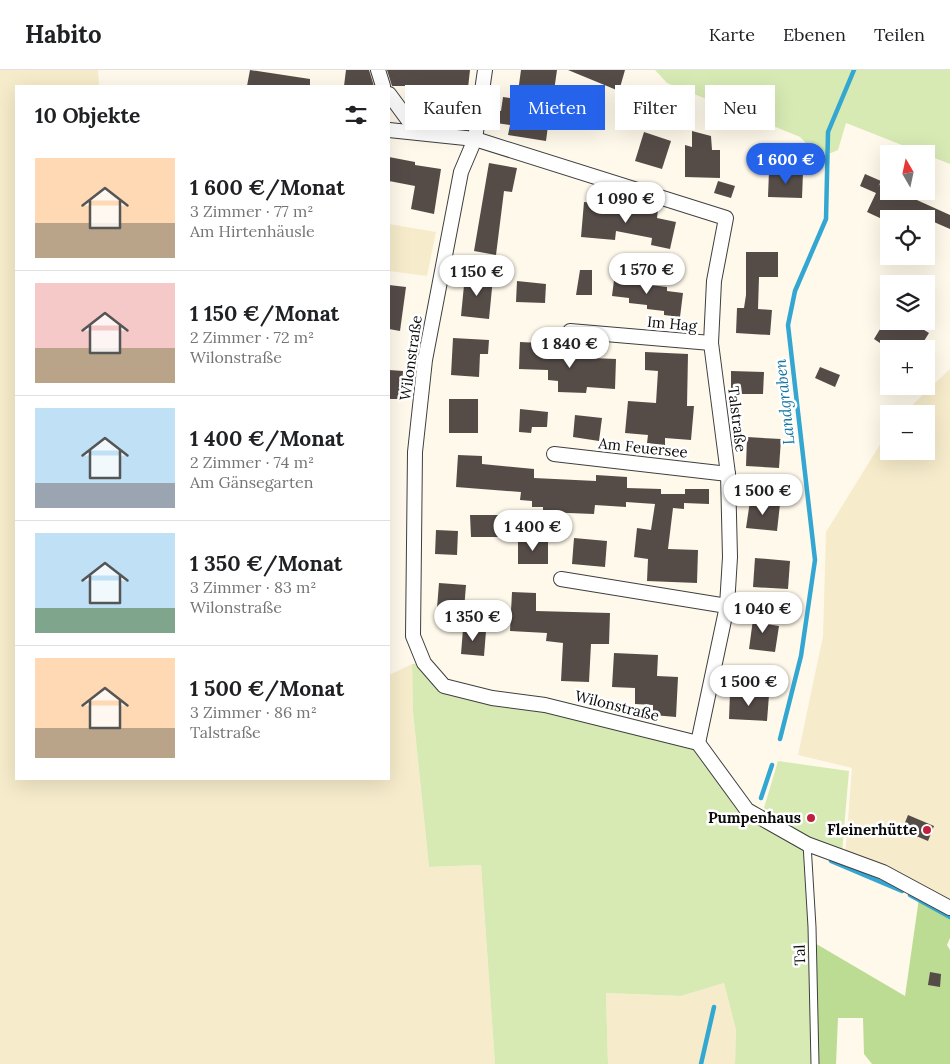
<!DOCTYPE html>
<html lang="de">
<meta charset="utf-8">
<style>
:root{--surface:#fff;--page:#f6f6f6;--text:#202124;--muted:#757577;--line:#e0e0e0;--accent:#2563eb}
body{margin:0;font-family:Lora,serif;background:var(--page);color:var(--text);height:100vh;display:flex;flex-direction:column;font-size:19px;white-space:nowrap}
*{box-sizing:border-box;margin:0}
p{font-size:16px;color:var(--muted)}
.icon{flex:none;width:28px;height:28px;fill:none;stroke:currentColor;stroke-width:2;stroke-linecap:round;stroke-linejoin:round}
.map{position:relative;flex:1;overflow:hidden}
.sheet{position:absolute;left:15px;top:15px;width:375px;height:695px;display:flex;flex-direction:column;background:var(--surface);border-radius:0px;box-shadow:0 5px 20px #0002}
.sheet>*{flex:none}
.hud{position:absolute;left:405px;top:15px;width:470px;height:45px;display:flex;gap:10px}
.needle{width:32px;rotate:351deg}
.fabs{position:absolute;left:880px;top:75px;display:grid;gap:10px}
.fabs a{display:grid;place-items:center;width:55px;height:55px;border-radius:0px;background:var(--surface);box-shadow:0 5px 20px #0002;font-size:25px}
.price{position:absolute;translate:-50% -42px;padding:0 11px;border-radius:18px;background:#fff;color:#222;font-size:16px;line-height:32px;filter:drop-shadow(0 1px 2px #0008)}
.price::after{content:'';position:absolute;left:50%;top:30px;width:15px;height:11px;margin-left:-8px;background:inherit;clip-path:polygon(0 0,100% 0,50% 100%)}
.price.active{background:var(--accent);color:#fff}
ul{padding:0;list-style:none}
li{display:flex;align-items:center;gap:15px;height:125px;padding:0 20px}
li+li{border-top:1px solid var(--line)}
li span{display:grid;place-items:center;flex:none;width:140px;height:100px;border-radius:0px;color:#555}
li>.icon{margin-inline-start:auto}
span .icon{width:60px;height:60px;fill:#fffc;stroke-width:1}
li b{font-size:21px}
h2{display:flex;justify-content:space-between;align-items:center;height:60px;padding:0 20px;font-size:21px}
.chip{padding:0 18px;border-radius:0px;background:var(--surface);box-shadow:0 5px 20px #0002;font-size:18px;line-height:45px}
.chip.active{background:var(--accent);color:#fff}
header{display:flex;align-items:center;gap:30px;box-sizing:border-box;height:70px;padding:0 25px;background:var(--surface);border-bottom:1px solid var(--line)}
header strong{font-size:24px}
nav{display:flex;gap:28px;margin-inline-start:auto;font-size:18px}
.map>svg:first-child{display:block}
.farmland{fill:#f6eccb}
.green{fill:#d7eab4}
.forest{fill:#bddc93}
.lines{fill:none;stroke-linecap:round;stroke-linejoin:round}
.stream{stroke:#33a7d2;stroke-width:4.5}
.building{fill:#554c48}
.service-casing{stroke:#3f3f3f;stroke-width:9}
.minor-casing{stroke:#3f3f3f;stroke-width:16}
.service{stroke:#fff;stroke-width:7}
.minor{stroke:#fff;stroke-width:14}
.poi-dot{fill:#c1203d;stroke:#fff;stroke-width:2}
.labels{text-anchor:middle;stroke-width:5;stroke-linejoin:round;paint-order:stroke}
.street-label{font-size:15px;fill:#0c0c0c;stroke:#fff}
.poi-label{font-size:15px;font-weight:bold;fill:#0c0c0c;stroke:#fff;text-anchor:end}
.water-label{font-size:16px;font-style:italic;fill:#1276a2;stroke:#fff}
</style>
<header>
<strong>Habito</strong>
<nav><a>Karte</a><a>Ebenen</a><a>Teilen</a></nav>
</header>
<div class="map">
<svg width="950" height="994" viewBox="0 0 950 994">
<rect width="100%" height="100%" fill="#fff9eb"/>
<g class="farmland">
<polygon points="0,0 98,0 99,16 16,16 16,709 389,709 389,605 412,594 413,642 429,797 481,795 495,994 0,994"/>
<polygon points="389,154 436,162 427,206 389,201"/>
<polygon points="950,299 950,838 845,788 852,698 798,685 823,566 826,462 889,360 889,381 926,381 926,344 903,344"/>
<polygon points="724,913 736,960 735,994 608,994 606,923 681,926"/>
</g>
<g class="green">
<polygon points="655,0 950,0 950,94 846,53 838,80 831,83 816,83 800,67 667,13"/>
<polygon points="424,593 444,616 698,673 747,740 807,774 815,994 735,994 736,960 724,913 681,926 606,923 608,994 495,994 481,795 429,797 413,642 412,594"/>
<polygon points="778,691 849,701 842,782 812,771 764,738"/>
</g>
<polygon class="forest" points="920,821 950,838 950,868 947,875 950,880 950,994 872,994 864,984 863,948 838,948 836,994 815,994 813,872 905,926"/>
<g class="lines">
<g class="stream">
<polyline points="780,669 801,586 815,490 788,255 795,221 826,149 828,62 854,0"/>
<polyline points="761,728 772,695"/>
<polyline points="831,791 902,821"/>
<polyline points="910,825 950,847"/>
<polyline points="701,994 714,937"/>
</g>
</g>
<g class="building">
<polygon points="250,0 310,9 310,16 247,16"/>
<polygon points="346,0 369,0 374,16 344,16"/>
<polygon points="387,0 470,0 468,18 458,17 450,58 425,55 429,35 407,32 409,16 392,16"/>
<polygon points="521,0 557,0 553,28 556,28 553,49 549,48 546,71 508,65 510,55 489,52 491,39 501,41 503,27 517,29"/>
<polygon points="568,0 625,0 619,21"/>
<polygon points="633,17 646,21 643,31 655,35 651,46 626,38"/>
<polygon points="692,61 711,66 712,80 720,80 720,108 685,107 685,75 692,77"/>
<polygon points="644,62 671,71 662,99 635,91"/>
<polygon points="389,87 415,92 415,95 441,99 434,144 411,139 415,116 389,111"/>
<polygon points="489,93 517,98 512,122 504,121 496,185 474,181"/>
<polygon points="769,101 803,102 802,128 768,127"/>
<polygon points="865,104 881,111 878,117 880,114 889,118 889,121 897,121 950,145 950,159 927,149 882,149 867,142 876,123 860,116"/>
<polygon points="718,111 735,116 731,128 714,123"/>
<polygon points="584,132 658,140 657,148 676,152 670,179 651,175 652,168 616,161 615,170 581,167"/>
<polygon points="746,182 778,182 778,207 759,207 758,239 772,240 770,265 736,263 737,238 744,238 746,225"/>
<polygon points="580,200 592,200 592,225 576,225"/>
<polygon points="615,202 632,204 632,209 650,211 650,215 667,217 667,221 683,223 680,247 664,245 664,241 647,239 647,235 629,233 629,228 612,226"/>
<polygon points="465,205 493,208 489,249 461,246"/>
<polygon points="517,211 546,214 545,233 516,232"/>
<polygon points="389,215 406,217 400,261 389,259"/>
<polygon points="885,251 910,251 929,263 919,279 889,279 874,269"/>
<polygon points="453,268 489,270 488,284 480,284 479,307 451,305"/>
<polygon points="520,272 541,273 541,286 616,289 615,319 587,317 586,323 558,322 558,311 548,310 548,300 519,299"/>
<polygon points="645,282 688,284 687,336 694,336 691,370 665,368 665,375 647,373 648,365 625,363 628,331 656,333 658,301 645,300"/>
<polygon points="820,297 840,305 835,317 815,308"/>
<polygon points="389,300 403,301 401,329 389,329"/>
<polygon points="731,301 764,302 763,324 731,324"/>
<rect x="449" y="329" width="29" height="34"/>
<polygon points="520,339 548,342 547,357 532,357 531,363 519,362"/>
<polygon points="575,345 602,348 599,371 573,367"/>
<polygon points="747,367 781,369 779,398 746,396"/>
<polygon points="458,385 482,386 482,394 534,399 534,408 596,411 596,405 627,407 627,418 661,419 661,424 685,424 685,419 709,419 709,434 684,433 684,439 673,438 668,479 698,480 697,513 647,511 648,489 634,487 637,458 651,460 655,434 626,432 626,437 595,435 594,444 543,442 543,437 532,437 532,431 520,430 521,422 456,417"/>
<polygon points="750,431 780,434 777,461 746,458"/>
<polygon points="470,445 498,445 498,467 471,467"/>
<polygon points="436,460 458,461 457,485 435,484"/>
<polygon points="574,468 607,471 605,497 572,494"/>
<rect x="518" y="469" width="30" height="25"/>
<polygon points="755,488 790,491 788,519 753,517"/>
<polygon points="439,513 466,515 464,540 437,538"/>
<polygon points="512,522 536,523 536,541 610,543 609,574 591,574 589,612 561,611 563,573 546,571 547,563 510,561"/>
<polygon points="754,542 768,544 766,554 779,556 775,582 749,579"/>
<polygon points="463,559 486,561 484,586 461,584"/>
<polygon points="614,583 658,585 657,606 678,607 676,647 653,645 653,635 635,634 635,618 612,617"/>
<polygon points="730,623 769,625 767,651 729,649"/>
<polygon points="908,745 934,756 928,771 902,760"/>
<polygon points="930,902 941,904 940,917 928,915"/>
</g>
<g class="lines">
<g class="service-casing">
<polyline id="service" points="807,774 812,857 815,994"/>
</g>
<g class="minor-casing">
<g id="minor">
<polyline points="378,0 383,16"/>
<polyline points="485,0 475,69 461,102 425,290 415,382 413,566 424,593 444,616 492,628 545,635 698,673"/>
<polyline points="389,24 417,62"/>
<polyline points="389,60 475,69 726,148 714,211 711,273 728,404 730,487 727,536 698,673"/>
<polyline points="570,261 711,273"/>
<polyline points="554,384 728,404"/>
<polyline points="561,509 727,536"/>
<polyline points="698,673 747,740 807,774 883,802 950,838"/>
</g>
</g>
<use href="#service" class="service"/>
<use href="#minor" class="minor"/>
</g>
<g class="poi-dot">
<circle cx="811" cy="748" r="5"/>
<circle cx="927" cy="760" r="5"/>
</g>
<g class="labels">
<g class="street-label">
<text transform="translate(672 254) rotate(5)" y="5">Im Hag</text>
<text transform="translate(411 288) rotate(-82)" y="5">Wilonstraße</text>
<text transform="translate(737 349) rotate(83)" y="5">Talstraße</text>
<text transform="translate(643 378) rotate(6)" y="5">Am Feuersee</text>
<text transform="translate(617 636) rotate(14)" y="5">Wilonstraße</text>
<text transform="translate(800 885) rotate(-92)" y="5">Tal</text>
</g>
<g class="poi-label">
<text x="801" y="753">Pumpenhaus</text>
<text x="917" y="765">Fleinerhütte</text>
</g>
<g class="water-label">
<text transform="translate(784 332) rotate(-96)" y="6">Landgraben</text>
</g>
</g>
</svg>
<div class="fabs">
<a><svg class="needle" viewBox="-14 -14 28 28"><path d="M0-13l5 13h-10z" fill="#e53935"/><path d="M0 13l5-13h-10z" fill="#757577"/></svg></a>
<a><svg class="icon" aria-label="locate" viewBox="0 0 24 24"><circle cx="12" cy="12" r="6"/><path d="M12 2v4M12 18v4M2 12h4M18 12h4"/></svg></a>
<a><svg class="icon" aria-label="layers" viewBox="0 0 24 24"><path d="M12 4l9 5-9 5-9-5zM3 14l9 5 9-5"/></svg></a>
<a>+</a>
<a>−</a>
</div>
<b class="price active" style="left:786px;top:115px">1 600 €</b>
<b class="price" style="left:626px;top:154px">1 090 €</b>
<b class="price" style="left:647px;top:225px">1 570 €</b>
<b class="price" style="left:477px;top:227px">1 150 €</b>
<b class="price" style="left:570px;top:299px">1 840 €</b>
<b class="price" style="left:763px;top:446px">1 500 €</b>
<b class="price" style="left:533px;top:482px">1 400 €</b>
<b class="price" style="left:763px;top:564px">1 040 €</b>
<b class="price" style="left:473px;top:572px">1 350 €</b>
<b class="price" style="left:749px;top:637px">1 500 €</b>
<div class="hud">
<a class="chip">Kaufen</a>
<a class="chip active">Mieten</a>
<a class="chip">Filter</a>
<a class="chip">Neu</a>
</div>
<section class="sheet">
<h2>10 Objekte<svg class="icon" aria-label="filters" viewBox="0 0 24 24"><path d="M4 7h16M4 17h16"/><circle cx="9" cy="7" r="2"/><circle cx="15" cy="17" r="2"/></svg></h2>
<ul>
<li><span style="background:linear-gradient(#ffd9b3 65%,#b9a48a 0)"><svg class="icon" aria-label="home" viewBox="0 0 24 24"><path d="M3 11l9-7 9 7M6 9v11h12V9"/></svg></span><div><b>1 600 €/Monat</b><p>3 Zimmer · 77 m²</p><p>Am Hirtenhäusle</p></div></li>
<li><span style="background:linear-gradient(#f6c9c9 65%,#b9a48a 0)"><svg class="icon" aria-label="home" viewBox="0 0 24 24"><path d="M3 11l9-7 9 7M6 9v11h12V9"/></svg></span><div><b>1 150 €/Monat</b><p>2 Zimmer · 72 m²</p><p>Wilonstraße</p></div></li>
<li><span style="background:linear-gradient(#bfe0f5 75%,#9aa5b1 0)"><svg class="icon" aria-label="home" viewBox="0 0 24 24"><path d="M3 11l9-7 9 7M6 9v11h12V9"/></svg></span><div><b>1 400 €/Monat</b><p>2 Zimmer · 74 m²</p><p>Am Gänsegarten</p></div></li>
<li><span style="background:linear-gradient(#bfe0f5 75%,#7fa58c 0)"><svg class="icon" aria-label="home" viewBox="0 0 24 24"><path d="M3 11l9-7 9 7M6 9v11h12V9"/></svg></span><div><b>1 350 €/Monat</b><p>3 Zimmer · 83 m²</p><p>Wilonstraße</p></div></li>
<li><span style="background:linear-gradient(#ffd9b3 70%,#b9a48a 0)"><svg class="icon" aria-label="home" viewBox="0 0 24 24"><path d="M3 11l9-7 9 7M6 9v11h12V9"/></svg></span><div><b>1 500 €/Monat</b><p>3 Zimmer · 86 m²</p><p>Talstraße</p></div></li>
</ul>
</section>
</div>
